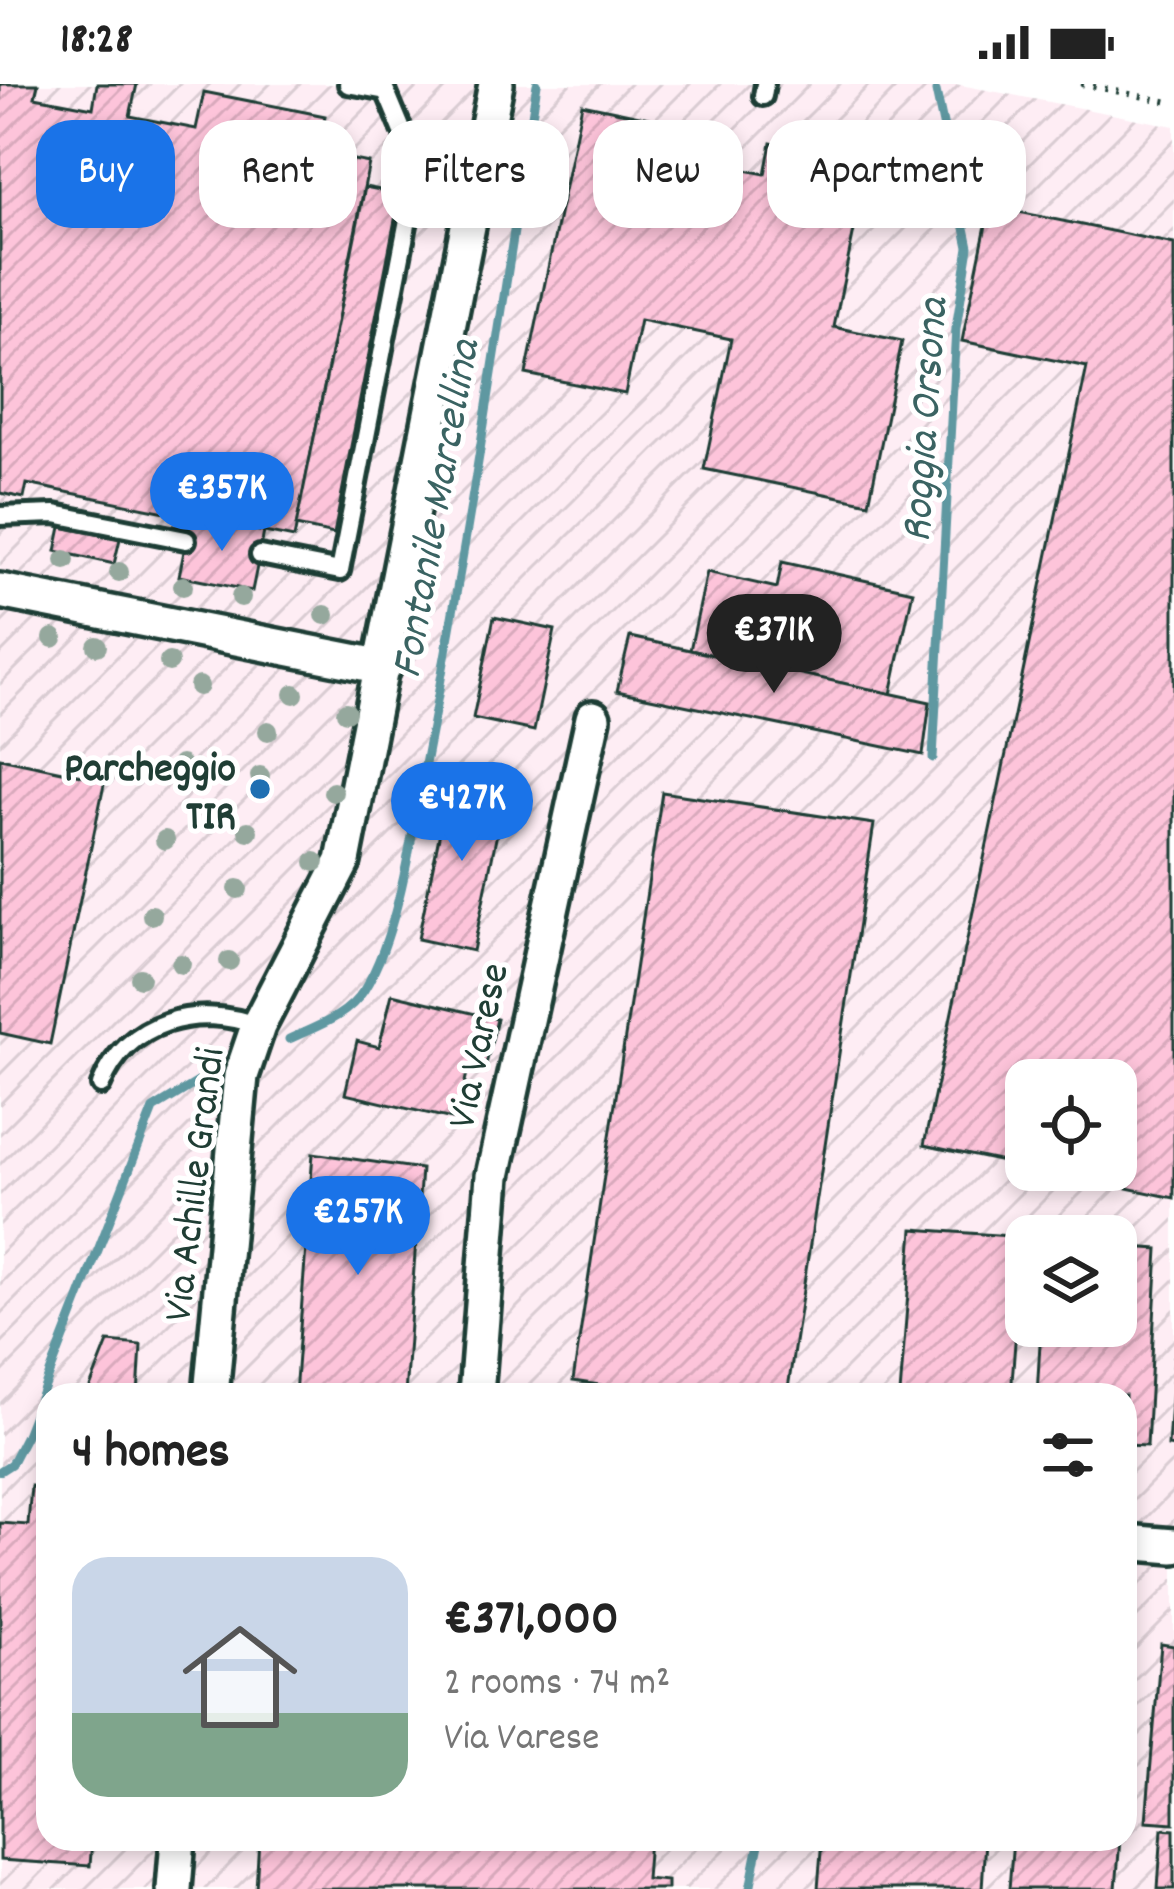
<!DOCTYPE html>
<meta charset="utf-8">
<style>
:root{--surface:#fff;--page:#f6f6f6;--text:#222;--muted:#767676;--line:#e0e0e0;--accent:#1a73e8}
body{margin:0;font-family:Dekko,sans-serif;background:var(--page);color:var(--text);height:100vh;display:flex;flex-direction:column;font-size:45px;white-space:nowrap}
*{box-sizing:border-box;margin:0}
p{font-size:39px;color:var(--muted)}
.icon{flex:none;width:66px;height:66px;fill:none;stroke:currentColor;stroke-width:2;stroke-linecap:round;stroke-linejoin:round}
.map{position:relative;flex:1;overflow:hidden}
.sheet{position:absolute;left:36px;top:1299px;width:1101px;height:468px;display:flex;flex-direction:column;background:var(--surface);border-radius:36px;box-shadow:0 6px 18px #0003}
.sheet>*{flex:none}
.hud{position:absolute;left:36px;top:36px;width:1104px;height:108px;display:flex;gap:24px}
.fabs{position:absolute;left:1005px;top:975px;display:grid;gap:24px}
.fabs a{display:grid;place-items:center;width:132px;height:132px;border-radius:24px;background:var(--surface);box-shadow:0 6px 18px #0003;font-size:60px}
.price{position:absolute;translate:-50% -102px;padding:0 27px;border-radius:42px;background:var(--accent);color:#fff;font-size:39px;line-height:78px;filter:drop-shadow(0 3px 6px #0008)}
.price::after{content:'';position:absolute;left:50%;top:72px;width:36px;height:27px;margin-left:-18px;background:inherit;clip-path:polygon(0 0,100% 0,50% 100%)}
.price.selected{background:#222;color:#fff}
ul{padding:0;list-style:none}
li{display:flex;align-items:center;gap:36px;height:300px;padding:0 36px}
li+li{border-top:3px solid var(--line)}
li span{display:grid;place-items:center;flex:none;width:336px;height:240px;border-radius:36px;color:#555}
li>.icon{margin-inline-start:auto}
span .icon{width:144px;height:144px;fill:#fffc;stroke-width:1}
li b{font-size:51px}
h2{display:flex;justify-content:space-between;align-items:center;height:144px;padding:0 36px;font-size:51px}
.pill{padding:0 42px;border-radius:36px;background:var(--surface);box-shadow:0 6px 18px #0003;font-size:42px;line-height:108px}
.pill.selected{background:var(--accent);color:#fff}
.status{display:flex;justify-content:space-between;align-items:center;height:84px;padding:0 60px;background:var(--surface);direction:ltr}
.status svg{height:33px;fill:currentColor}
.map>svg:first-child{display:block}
.industrial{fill:url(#industrial-furrows);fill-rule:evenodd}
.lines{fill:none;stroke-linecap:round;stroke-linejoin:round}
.stream{stroke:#5f98a1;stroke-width:9}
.building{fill:url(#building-hatch);stroke:#1f3d34;stroke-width:3}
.lane-casing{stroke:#1f3d34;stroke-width:26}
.street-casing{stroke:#1f3d34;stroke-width:42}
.path{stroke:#1f3d34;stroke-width:6;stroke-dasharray:3 9;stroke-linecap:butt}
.lane{stroke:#fff;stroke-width:16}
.street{stroke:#fff;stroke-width:33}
.tree{fill:#95a89d}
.poi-dot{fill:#1f6fb2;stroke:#fff;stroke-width:4.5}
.labels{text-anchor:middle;stroke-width:10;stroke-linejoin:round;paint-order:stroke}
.poi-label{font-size:42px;font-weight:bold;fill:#1f3d34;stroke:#fff;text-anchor:end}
.street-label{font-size:42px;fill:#1f3d34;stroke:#fff}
.water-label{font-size:45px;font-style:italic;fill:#3a6362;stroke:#fff}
</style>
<div class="status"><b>18:28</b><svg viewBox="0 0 49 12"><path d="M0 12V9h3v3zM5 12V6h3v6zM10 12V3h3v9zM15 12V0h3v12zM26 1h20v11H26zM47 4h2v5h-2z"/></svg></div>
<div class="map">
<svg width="1174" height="1805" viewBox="0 0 1174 1805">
<defs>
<pattern id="industrial-furrows" width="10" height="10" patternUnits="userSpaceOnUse" patternTransform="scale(3)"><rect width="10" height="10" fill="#feedf4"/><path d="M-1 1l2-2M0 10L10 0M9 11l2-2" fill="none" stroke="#d9ccd2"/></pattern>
<pattern id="building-hatch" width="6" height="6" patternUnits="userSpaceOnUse" patternTransform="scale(3)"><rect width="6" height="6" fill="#fdc4da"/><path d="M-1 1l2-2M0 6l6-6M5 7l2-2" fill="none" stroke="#d8a9bc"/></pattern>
</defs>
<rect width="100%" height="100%" fill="#fff"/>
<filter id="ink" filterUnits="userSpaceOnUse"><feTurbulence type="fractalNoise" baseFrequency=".00833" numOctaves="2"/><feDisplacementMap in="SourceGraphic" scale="24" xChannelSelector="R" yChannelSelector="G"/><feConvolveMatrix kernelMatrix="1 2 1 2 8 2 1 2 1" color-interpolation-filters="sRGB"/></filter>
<g filter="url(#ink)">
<path class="industrial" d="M 0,0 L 955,0 L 1174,42 L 1174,1805 L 0,1805 ZM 1026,996 L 1116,996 L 1116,1086 L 1026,1086 ZM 1026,1152 L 1116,1152 L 1116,1242 L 1026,1242 ZM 48,1311 L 1125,1311 L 1125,1755 L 48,1755 Z"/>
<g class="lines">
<g class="stream">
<polyline points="933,674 956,244 969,163 936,7"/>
<path d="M 289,955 C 317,942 347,933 364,906 C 401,847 415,730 429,659 C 471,441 502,220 537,0"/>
<polyline points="0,1387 11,1380 26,1351 153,1025 201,996"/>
<polyline points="750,1805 760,1755"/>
</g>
</g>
<g class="building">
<polygon points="0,0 38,0 35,13 93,24 97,0 137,0 130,32 196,45 204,8 325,32 317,69 369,79 294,454 27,400 24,414 0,409"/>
<polygon points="582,20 682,41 676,72 765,90 771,59 868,79 834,243 902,257 869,419 704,385 731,255 640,236 625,310 526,290"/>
<polygon points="365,103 400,110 334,450 296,442"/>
<polygon points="990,122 1174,160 1174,1114 1041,1086 1116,1086 1116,996 1026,996 1026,1083 924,1061 1087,283 962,257"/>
<polygon points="191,433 264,448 252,507 179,492"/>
<polygon points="61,443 120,455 114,480 56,467"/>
<polygon points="782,478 913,507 891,610 690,566 707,488 777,504"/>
<polygon points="494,533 555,546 534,647 473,634"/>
<polygon points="630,553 930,618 923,671 617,607"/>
<polygon points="0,674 105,696 50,960 0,949"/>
<polygon points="451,694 506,705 473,867 418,855"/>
<polygon points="662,708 874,740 787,1311 666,1311 573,1297"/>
<polygon points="392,910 497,935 484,989 468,985 456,1036 345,1010 357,957 379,963"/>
<polygon points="313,1069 421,1085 405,1311 295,1311"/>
<polygon points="913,1145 1023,1153 1011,1311 900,1311"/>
<polygon points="1116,1162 1158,1165 1147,1362 1125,1361 1125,1311 1037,1311 1041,1242 1116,1242"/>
<polygon points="108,1258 141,1261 138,1311 87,1311"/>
<polygon points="1174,1272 1174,1363 1168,1362"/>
<polygon points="31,1402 48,1403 48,1755 92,1755 90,1782 0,1776 0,1439 28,1441"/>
<polygon points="1161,1560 1174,1562 1174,1739 1146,1737"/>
<polygon points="1162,1745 1174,1746 1174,1805 1158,1805"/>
<polygon points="259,1755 649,1755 646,1795 667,1797 667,1805 256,1805"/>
<polygon points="822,1755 985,1755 982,1805 818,1805"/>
<polygon points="1013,1755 1120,1755 1116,1805 1009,1805"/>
</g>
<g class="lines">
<g class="lane-casing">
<g id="lane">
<polyline points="348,0 382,6"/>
<polyline points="763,12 765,0"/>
<polyline points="0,432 55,430 186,456"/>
<polyline points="260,471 340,487 418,84 383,0"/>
<path d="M 101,1001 C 127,936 198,919 258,942"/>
</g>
</g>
<g class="street-casing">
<g id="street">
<polyline points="0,507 383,583"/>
<polyline points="211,1311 241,992 258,942 343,777 496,0"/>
<polyline points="476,1311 493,1092 593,634"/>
<polyline points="1125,1458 1174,1462"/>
<polyline points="174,1805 178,1755"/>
</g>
</g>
<polyline class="path" points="1081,0 1174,19"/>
<use href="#lane" class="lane"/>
<use href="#street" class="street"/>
</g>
<g class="tree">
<circle cx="65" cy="476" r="10"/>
<circle cx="119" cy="488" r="10"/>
<circle cx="183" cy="502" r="10"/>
<circle cx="241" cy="513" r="10"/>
<circle cx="325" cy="531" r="10"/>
<circle cx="53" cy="554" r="10"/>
<circle cx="97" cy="562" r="10"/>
<circle cx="169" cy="578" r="10"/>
<circle cx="199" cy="602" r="10"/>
<circle cx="294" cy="610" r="10"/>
<circle cx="346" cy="628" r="10"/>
<circle cx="268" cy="647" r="10"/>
<circle cx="181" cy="681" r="10"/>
<circle cx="260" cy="692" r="10"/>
<circle cx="333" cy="708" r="10"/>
<circle cx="248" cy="747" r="10"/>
<circle cx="165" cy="756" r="10"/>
<circle cx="315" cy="778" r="10"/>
<circle cx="238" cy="805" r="10"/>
<circle cx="152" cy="831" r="10"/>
<circle cx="229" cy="877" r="10"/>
<circle cx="181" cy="880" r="10"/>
<circle cx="140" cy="894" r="10"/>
</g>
</g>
<circle class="poi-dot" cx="260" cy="705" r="12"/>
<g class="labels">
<g class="poi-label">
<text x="236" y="696">Parcheggio<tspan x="236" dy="48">TIR</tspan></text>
</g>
<g class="street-label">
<text transform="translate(475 961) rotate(-78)" y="15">Via Varese</text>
<text transform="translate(191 1100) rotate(-83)" y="15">Via Achille Grandi</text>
</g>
<g class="water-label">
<text transform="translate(921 336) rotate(-86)" y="16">Roggia Orsona</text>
<text transform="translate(432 424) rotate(-80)" y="16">Fontanile Marcellina</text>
</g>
</g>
</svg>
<div class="fabs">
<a><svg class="icon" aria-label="locate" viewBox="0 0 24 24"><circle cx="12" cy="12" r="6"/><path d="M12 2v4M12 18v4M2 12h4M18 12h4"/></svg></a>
<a><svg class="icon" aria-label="layers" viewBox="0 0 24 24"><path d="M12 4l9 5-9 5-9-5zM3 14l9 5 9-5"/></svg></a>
</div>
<b class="price" style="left:222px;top:470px">€357K</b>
<b class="price selected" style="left:774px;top:612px">€371K</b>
<b class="price" style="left:462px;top:780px">€427K</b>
<b class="price" style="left:358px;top:1194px">€257K</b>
<div class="hud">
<a class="pill selected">Buy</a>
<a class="pill">Rent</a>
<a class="pill">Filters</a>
<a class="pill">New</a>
<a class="pill">Apartment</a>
</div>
<section class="sheet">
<h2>4 homes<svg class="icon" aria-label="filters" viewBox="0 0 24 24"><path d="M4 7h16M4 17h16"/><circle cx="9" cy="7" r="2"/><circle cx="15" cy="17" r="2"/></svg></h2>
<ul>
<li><span style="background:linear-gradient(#c9d6e8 65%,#7fa58c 0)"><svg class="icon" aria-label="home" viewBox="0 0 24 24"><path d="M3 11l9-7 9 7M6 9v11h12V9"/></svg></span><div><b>€371,000</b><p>2 rooms · 74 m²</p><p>Via Varese</p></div></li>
</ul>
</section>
</div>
